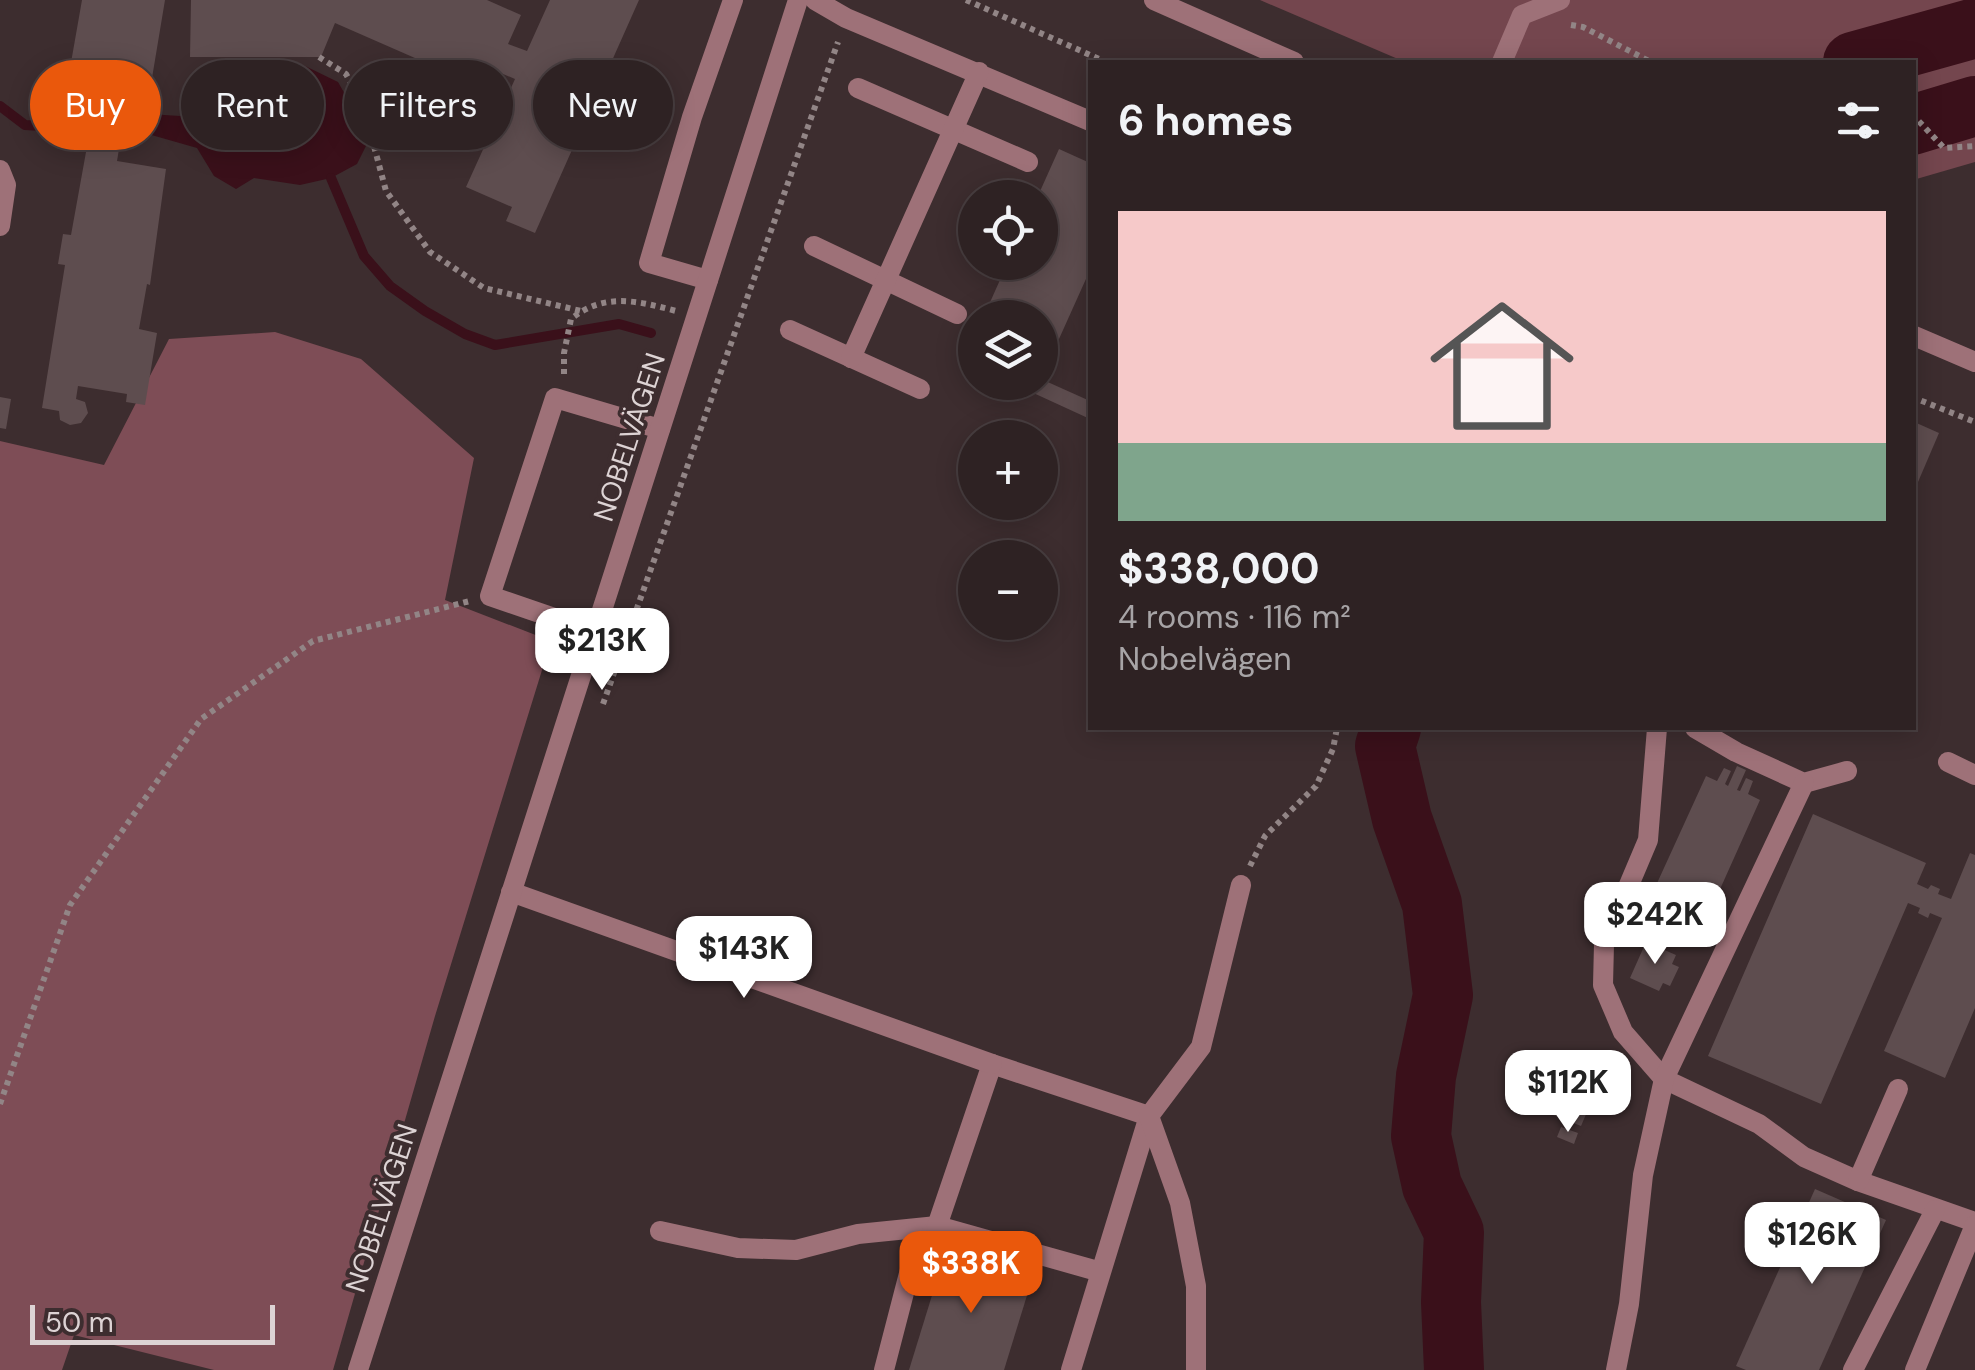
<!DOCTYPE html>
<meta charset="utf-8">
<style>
:root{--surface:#2e2223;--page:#3a2f30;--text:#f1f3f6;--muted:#a7a4a6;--line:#493f41;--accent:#ea580c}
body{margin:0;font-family:"DM Sans",sans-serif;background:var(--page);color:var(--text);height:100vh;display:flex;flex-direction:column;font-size:38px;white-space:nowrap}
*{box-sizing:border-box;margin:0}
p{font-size:32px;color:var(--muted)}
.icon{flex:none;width:55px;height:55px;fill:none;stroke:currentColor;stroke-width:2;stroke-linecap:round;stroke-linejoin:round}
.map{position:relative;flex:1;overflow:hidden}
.panel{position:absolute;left:1088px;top:60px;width:828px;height:670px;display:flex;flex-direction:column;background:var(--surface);border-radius:0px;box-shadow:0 5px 25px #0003,0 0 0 2px var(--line)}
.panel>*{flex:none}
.hud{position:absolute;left:30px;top:60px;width:908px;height:90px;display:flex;gap:20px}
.controls{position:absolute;left:958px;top:180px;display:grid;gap:20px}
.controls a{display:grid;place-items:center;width:100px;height:100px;border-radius:50%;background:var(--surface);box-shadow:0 5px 25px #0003,0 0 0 2px var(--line);font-size:50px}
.scale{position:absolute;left:30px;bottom:25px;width:245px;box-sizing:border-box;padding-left:10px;border:5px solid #ddd3d4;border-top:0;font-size:28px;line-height:35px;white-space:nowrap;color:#ddd3d4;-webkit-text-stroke:8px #3d2d2f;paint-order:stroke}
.price{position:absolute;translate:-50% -85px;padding:0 22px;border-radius:20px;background:#fff;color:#222;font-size:32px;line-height:65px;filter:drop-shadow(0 2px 5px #0008)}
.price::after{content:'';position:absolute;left:50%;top:60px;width:30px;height:22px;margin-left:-15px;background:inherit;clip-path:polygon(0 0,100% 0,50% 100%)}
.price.active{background:var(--accent);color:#fff}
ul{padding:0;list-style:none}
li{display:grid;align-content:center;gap:20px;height:530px;padding:0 30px}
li+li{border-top:2px solid var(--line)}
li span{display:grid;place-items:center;height:310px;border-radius:0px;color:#555}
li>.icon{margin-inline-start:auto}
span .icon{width:180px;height:180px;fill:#fffc;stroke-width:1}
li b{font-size:42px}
h2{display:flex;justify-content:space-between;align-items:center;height:120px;padding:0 30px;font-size:42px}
.pill{padding:0 35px;border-radius:45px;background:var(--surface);box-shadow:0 5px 25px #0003,0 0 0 2px var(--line);font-size:35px;line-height:90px}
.pill.active{background:var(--accent);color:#fff}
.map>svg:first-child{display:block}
.green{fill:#74464e}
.forest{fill:#7e4d56}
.water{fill:#3a101a}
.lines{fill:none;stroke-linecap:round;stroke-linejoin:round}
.stream{stroke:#3a101a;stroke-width:10}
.river{stroke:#3a101a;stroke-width:60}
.building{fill:#5e4d4f}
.path{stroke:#928586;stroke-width:6;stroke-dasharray:5 5;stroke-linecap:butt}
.service{stroke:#9e7178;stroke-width:20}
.minor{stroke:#9e7178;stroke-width:20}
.tertiary{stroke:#9e7178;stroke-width:20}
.labels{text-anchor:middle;stroke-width:8;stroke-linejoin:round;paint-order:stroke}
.street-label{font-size:28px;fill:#ddd3d4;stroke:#3d2d2f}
</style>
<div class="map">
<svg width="1975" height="1370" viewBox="0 0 1975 1370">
<rect width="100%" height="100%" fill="#3d2d2f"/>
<polygon class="green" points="1260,0 1975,0 1975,162 1913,180 1912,62 1405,62"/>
<polygon class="forest" points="275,332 361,359 474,458 445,600 551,641 435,1016 333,1370 214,1370 74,1335 62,1370 0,1370 0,441 104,465 169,339"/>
<polygon class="water" points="301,64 338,82 370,138 357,164 331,178 300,185 254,178 236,189 214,176 197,148 141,132 148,114 197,117 266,70"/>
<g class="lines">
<g class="stream">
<polyline points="0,106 25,125 141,132"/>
<polyline points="331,178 364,256 390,286 425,311 465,334 495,345 619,324 651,333"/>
</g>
<g class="river">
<polyline points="1853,62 1975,28"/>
<polyline points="1912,125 1975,106"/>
<polyline points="1391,728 1385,746 1402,819 1432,904 1443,995 1426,1076 1421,1136 1432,1186 1454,1232 1451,1302 1454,1370"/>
</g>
</g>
<g class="building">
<polygon points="82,0 165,0 152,78 103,69 98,94 124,119 117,161 166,169 150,285 147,284 139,329 157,333 145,405 126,402 127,394 78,386 76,399 85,402 88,413 81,423 70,425 60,420 59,411 42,408 65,265 58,264 63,234 71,235 88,141 99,143 103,119 84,100 85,95 66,91"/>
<polygon points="191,0 487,0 521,15 508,44 527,51 550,0 639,0 598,92 606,95 601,108 607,111 604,118 588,114 535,233 506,221 512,207 466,187 515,79 496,71 488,90 335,23 321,57 190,57"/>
<polygon points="1059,149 1090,163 1090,270 1041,379 1090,401 1090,419 1016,385 1012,391 992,382 1040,382 1040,318 983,318 1008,262 1040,262 1040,198 1037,198"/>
<polygon points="975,335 975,375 960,368"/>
<polygon points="0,397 11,399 6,429 0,428"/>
<polygon points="1912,421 1939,433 1912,496"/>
<polygon points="1737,766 1746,770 1737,790 1740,791 1746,778 1753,781 1748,794 1760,800 1708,916 1685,906 1676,926 1667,922 1676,902 1653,892 1706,776 1717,781 1724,768 1731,771 1725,784 1728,786"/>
<polygon points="1813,814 1926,863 1917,884 1928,889 1931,885 1940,889 1938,894 1951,899 1970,853 1975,855 1975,1008 1945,1078 1884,1051 1942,918 1930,913 1928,918 1918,913 1920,908 1908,903 1821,1104 1708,1056"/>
<polygon points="1646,942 1676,955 1672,964 1679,967 1670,986 1663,983 1659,991 1630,978"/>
<polygon points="1559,1100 1587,1112 1581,1126 1553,1115"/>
<polygon points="1561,1127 1578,1133 1574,1144 1557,1137"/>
<polygon points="1815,1189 1886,1220 1819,1370 1746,1370 1736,1366"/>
<polygon points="946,1250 1033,1276 1004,1370 909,1370"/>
</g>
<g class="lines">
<g class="path">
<polyline points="966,0 1106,62"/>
<polyline points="1571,25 1583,27 1651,62"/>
<polyline points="319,57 346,74 363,105 386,191 430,252 484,288 581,311"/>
<polyline points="602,105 671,114"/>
<polyline points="1912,114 1944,148 1975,146"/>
<path d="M 564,374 L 564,353 L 571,319 C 604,292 638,301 676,311"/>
<polyline points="1912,397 1975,422"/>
<polyline points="603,704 838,42"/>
<polyline points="1250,866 1265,836 1316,786 1333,749 1337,728"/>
<polyline points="0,1104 70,905 201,719 313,641 470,601"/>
</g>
<g class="service">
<polyline points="815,0 846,18 1090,121"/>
<polyline points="858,88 1028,162"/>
<polyline points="0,170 6,185 0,226"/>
<polyline points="814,246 957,314"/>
<polyline points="708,280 649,263 692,117 733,0"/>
<polyline points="790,330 920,389"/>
<polyline points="851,358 979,72"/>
<polyline points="595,632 490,596 555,398 660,429"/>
<polyline points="1657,728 1648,840 1604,944 1603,985 1623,1032 1664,1079 1759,1124 1804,1157 1858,1181 1975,1222"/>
<polyline points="1695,728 1736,752 1804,783 1847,771"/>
<polyline points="1948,762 1975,775"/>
<polyline points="1858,1181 1898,1089"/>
<polyline points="660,1231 738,1248 796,1250 858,1234 937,1226"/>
<polyline points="884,1370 913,1258 937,1226"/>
<polyline points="1071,1370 1149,1116 992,1064 937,1226 1101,1272"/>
<polyline points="1196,1370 1196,1286 1180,1203 1149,1116 1201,1047 1241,885"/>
<polyline points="1616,1370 1629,1304 1643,1175 1664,1079 1804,783"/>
<polyline points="1853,1370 1935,1210"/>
</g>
<g class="minor">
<polyline points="1502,62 1522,15 1560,0"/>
<polyline points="511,892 992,1064"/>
<polyline points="358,1370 798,0"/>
<polyline points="1915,1370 1975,1225"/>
</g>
<g class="tertiary">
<polyline points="1154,0 1294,62"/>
<polyline points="1912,335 1975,362"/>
</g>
</g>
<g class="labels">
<g class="street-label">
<text transform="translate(629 437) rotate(-72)" y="10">NOBELVÄGEN</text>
<text transform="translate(381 1208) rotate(-72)" y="10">NOBELVÄGEN</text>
</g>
</g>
</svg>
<div class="controls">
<a><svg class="icon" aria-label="locate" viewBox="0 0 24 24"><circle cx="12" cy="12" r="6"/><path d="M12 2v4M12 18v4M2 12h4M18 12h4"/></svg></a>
<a><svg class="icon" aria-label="layers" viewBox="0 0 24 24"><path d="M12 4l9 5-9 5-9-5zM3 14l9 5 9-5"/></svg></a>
<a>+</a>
<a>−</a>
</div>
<div class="scale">50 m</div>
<b class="price" style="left:602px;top:693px">$213K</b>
<b class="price" style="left:1655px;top:967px">$242K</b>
<b class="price" style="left:744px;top:1001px">$143K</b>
<b class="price" style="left:1568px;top:1135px">$112K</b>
<b class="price" style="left:1812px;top:1287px">$126K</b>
<b class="price active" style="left:971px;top:1316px">$338K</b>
<div class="hud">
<a class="pill active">Buy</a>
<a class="pill">Rent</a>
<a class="pill">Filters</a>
<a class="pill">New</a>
</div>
<section class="panel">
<h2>6 homes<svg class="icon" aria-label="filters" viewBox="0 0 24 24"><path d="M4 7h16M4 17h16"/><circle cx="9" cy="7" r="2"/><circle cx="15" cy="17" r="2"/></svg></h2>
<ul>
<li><span style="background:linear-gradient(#f6c9c9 75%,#7fa58c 0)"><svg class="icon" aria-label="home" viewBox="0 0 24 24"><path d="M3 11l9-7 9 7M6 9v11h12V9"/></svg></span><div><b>$338,000</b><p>4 rooms · 116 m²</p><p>Nobelvägen</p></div></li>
</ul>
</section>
</div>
